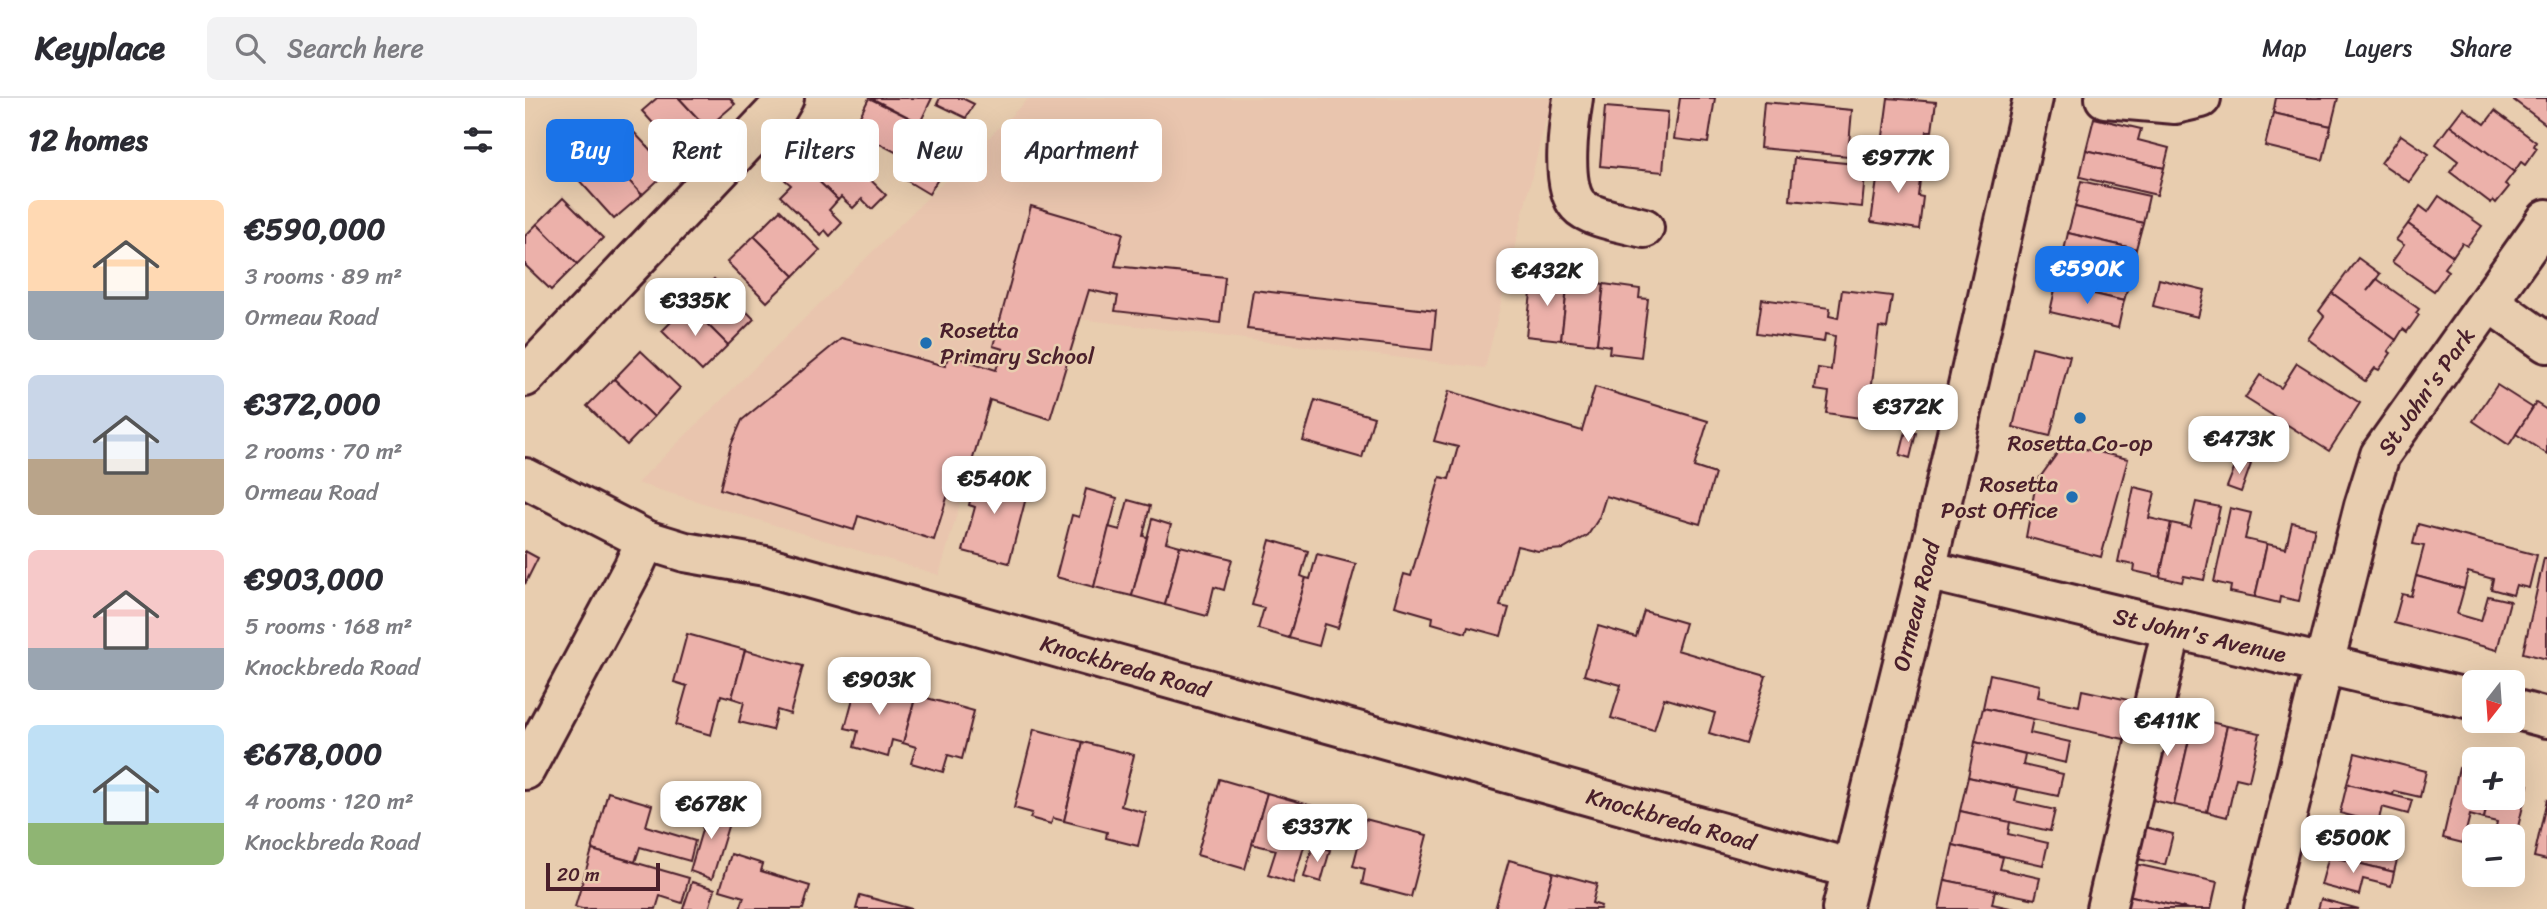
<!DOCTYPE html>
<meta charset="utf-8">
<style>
:root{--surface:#fff;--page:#f2f2f3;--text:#2b2b33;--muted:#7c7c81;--line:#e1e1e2;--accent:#1a73e8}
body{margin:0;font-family:Sriracha,sans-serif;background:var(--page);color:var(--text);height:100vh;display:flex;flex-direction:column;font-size:26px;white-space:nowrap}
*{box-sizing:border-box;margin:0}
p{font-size:23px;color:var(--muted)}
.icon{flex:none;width:38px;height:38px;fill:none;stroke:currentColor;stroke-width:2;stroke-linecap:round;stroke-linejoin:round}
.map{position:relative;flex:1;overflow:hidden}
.drawer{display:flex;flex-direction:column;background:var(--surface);width:525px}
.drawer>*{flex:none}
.banner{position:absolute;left:21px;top:21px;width:665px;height:63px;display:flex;gap:14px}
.needle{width:46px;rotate:197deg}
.tools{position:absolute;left:1937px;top:572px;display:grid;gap:14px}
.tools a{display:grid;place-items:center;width:63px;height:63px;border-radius:10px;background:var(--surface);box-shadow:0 7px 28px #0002;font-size:35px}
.scale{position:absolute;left:21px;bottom:18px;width:114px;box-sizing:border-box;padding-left:7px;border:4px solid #4a1f2b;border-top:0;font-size:19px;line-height:24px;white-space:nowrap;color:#4a1f2b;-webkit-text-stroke:5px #e8cdaf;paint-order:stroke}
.price{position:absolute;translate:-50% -60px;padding:0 16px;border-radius:14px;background:#fff;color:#222;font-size:23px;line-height:46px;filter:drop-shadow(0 2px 4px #0008)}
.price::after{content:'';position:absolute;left:50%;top:42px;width:21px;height:16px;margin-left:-10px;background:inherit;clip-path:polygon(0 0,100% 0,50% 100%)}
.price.active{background:var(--accent);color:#fff}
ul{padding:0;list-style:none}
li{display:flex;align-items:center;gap:21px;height:175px;padding:0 28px}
li span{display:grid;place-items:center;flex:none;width:196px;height:140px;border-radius:10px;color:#555}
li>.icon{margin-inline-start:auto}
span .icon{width:84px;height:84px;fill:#fffc;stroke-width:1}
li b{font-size:30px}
h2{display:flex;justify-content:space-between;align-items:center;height:84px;padding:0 28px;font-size:30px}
.pill{padding:0 24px;border-radius:10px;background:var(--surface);box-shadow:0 7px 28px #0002;font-size:24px;line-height:63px}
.pill.active{background:var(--accent);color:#fff}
header{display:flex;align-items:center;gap:42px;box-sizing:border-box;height:98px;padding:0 35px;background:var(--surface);border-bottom:2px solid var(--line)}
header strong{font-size:33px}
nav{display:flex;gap:38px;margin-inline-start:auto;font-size:24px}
.search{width:490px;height:63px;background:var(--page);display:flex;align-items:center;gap:18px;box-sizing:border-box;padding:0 24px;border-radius:10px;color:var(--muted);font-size:26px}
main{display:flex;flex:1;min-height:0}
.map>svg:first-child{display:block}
.built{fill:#e9c5ae}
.building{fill:#ecb1aa;stroke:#4a1f2b;stroke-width:2}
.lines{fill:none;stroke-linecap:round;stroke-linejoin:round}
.minor-casing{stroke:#4a1f2b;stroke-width:44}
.major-casing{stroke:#4a1f2b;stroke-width:44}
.minor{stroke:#e8cdaf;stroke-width:38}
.major{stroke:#e8cdaf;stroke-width:38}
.poi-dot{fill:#1f6fb2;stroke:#e8cdaf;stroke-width:2.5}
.labels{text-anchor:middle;stroke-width:5;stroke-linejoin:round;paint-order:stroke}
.poi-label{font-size:23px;fill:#4a1f2b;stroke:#e8cdaf;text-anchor:start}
.street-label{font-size:23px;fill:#4a1f2b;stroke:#e8cdaf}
</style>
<header>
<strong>Keyplace</strong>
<div class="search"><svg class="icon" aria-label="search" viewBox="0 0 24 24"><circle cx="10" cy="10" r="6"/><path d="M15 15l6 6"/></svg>Search here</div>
<nav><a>Map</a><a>Layers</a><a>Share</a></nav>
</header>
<main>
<section class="drawer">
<h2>12 homes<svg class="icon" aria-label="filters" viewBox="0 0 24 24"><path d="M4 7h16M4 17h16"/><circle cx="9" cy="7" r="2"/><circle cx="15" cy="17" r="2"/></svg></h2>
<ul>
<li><span style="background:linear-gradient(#ffd9b3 65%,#9aa5b1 0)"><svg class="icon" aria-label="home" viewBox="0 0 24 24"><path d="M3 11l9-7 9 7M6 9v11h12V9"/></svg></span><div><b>€590,000</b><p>3 rooms · 89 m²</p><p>Ormeau Road</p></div></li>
<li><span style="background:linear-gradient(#c9d6e8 60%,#b9a48a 0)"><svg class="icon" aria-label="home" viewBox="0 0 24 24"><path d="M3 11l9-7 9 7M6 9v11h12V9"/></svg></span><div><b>€372,000</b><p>2 rooms · 70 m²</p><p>Ormeau Road</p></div></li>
<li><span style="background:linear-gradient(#f6c9c9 70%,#9aa5b1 0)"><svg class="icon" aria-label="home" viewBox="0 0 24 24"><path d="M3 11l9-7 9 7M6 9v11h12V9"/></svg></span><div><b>€903,000</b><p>5 rooms · 168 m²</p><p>Knockbreda Road</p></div></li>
<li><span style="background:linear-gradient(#bfe0f5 70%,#8fb573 0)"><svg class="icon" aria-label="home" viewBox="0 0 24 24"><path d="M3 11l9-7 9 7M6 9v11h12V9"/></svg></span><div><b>€678,000</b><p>4 rooms · 120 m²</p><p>Knockbreda Road</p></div></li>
</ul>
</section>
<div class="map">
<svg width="2022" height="811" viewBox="0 0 2022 811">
<rect width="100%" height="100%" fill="#e8cdaf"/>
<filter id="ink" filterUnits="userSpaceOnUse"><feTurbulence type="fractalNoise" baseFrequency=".0143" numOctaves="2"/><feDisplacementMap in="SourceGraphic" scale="14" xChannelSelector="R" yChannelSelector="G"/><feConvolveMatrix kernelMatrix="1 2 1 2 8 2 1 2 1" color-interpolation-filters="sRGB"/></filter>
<g filter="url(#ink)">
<polygon class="built" points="504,0 1026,0 960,270 555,221 525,321 465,303 414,477 112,385"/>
<g class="building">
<polygon points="132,0 154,0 182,30 155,55 117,13"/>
<polygon points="154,0 205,0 210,6 182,30"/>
<polygon points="344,0 395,25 378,58 328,32"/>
<polygon points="346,0 407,0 395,25"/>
<polygon points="415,0 437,0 449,6 441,20 412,6"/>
<polygon points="1155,0 1190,0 1183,45 1149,41"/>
<polygon points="1363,0 1411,4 1407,33 1402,33 1397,67 1355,61"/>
<polygon points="1751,0 1813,0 1806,28 1748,15"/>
<polygon points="1986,0 2022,0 2022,27"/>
<polygon points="1239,4 1327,12 1323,58 1235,50"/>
<polygon points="1080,9 1143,14 1138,74 1075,68"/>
<polygon points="1938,10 1960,26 1970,13 2011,44 2009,48 2012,50 2000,67 1996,64 1989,74 1925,27"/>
<polygon points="1748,15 1806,28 1798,62 1740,48"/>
<polygon points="1569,20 1616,31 1613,42 1644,50 1639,70 1561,52"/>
<polygon points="1925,27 1989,74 1980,86 1984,89 1971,105 1968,102 1966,105 1925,74 1933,63 1911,46"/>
<polygon points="106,31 144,72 117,97 79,55"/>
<polygon points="1876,37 1904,56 1884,84 1856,65"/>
<polygon points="307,44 361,97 347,111 337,101 328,110 316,99 313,102 276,66 288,53 294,58"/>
<polygon points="1561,52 1639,70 1632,97 1555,79"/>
<polygon points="79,55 117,97 89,121 52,80"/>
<polygon points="1269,60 1341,67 1337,109 1265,102"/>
<polygon points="1355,61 1397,67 1393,98 1398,99 1394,131 1346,124"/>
<polygon points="383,63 413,81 404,96 374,78"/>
<polygon points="276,66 313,102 304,112 317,125 305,138 300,132 296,137 255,98 266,87 260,82"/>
<polygon points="1556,83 1624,98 1618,125 1550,109"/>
<polygon points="1914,98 1957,128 1942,148 1937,145 1928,158 1883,126 1895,108 1903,114"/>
<polygon points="38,100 78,140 52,166 12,126"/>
<polygon points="506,108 598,135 590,168 700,179 695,225 590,213 593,198 564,192 525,321 465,302 442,381 429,377 409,442 333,418 329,432 195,391 206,347 217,322 317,240 420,268 424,257 471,272 478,251 468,248"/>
<polygon points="1550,109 1618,125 1611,151 1543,135"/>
<polygon points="255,112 295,152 269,178 229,138"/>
<polygon points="12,126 52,166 26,192 0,167 0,138"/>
<polygon points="1883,126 1928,158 1919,170 1923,173 1909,193 1867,164 1879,147 1871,142"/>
<polygon points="1543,135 1611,151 1606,177 1537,161"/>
<polygon points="229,138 269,178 242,204 202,164"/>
<polygon points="1833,160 1855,176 1842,193 1852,181 1894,211 1891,215 1894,217 1882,234 1878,231 1871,242 1807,195"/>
<polygon points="1537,161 1606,177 1599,203 1531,187"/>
<polygon points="1008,178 1043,182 1036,242 1001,238"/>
<polygon points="189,181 229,221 203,247 163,207"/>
<polygon points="1634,181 1680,192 1673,219 1628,208"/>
<polygon points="1043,182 1079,186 1072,246 1036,242"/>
<polygon points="1079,186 1115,191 1114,200 1123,201 1116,259 1084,255 1085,248 1072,246"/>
<polygon points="1531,187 1599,203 1593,230 1525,214"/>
<polygon points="728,192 911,213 907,252 722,231"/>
<polygon points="1317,192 1367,198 1362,230 1354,229 1346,293 1353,293 1349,322 1301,315 1304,294 1290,292 1293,270 1306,272 1310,238 1300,236 1299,244 1232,235 1237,201 1305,210 1304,218 1313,220"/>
<polygon points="1807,195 1871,242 1863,253 1866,255 1854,272 1850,270 1840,283 1783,241 1799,218 1794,213"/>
<polygon points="163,207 203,247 177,273 137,233"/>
<polygon points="1507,249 1545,258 1525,338 1488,329"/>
<polygon points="116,253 155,290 129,319 89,281"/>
<polygon points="1772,265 1835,305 1804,353 1720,300 1735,277 1756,290"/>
<polygon points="89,281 129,319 102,347 62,308"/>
<polygon points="1972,287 2008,310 1984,347 1948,323"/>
<polygon points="1070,289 1183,323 1169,369 1190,376 1175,426 1081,398 1074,420 1063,437 1039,451 1013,453 992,448 975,508 984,510 976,538 943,529 941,535 907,525 908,519 870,508 879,476 886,478 915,379 924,381 933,349 909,343 924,293 1057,333"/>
<polygon points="790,302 849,319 837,360 778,343"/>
<polygon points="2011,305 2022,312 2022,356 1991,336"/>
<polygon points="1381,333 1391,335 1385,360 1375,357"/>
<polygon points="1539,346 1603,361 1576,459 1501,439 1511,385"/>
<polygon points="1713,361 1726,366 1716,394 1702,389"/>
<polygon points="455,362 471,367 467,383 503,392 484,465 438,453 450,409 444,407"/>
<polygon points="1609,389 1630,394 1624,420 1646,425 1635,479 1609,473 1610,467 1593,464"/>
<polygon points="561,391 592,400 569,489 531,479 547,417 554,419"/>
<polygon points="603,402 625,408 618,438 622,439 607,498 569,489 584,429 595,432"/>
<polygon points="1671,404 1695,409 1679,482 1659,478 1657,484 1635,479 1646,425 1665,429"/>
<polygon points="1705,410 1726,415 1720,441 1742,446 1730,499 1705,494 1706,488 1689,484"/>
<polygon points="627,421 646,427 641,444 655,448 640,507 607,498"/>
<polygon points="1767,424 1790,430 1774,503 1755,499 1754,505 1730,499 1742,446 1761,450"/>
<polygon points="1893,426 2012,457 2004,490 1991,487 1988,497 1966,491 1968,481 1943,474 1939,491 1891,478 1899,448 1888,446"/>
<polygon points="745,442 783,453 776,478 781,480 764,540 733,531 739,510 727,507"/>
<polygon points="655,448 707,461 699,492 689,489 682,518 640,507"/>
<polygon points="0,453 13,460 0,486"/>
<polygon points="792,456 831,466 813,530 800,526 794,548 764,540 781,480 785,481"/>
<polygon points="2019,460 2022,460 2022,561 1998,555"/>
<polygon points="1891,478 1939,491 1932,516 1956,523 1963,498 1985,503 1972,552 1869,525 1877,496 1886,498"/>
<polygon points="1119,513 1160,525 1152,552 1241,578 1220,646 1184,635 1190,615 1139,600 1129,632 1086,620 1096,587 1059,577 1073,528 1111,539"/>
<polygon points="162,536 220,552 207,600 196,597 186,637 151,627 162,588 149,584"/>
<polygon points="220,552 278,568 265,616 252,612 247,632 214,624 219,604 207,600"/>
<polygon points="1465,576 1515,587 1513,599 1554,608 1557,592 1617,605 1608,643 1458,610"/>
<polygon points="333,582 391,597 378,645 367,642 363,659 329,649 333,633 320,630"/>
<polygon points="391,597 449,613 437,661 423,657 418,674 386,665 391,649 378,645"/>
<polygon points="1458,610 1508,621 1505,635 1545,644 1541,665 1450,644"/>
<polygon points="1635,612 1669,620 1649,707 1615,699"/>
<polygon points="1669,620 1702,628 1682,714 1649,707"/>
<polygon points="1702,628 1735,635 1724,683 1711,680 1702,719 1682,714"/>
<polygon points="509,631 558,644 539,723 528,720 526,726 505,720 507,715 489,710"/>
<polygon points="558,644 609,657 596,708 621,715 613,748 581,740 582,734 539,723"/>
<polygon points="1450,644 1500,656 1498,667 1538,676 1533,698 1443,679"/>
<polygon points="1830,655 1901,673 1895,699 1869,693 1868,697 1822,686"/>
<polygon points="1934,670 1950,674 1950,700 1963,700 1959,721 1945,717 1938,745 1918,740"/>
<polygon points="1443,679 1493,690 1490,703 1530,712 1525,733 1435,713"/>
<polygon points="694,681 742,695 720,771 672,757"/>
<polygon points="1988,683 2003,687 1988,750 1988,738 1969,738 1972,724 1959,721 1963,700 1988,700"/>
<polygon points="1822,686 1887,702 1883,716 1857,709 1853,725 1815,715"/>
<polygon points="83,694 127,707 121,728 170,743 165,763 115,749 110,764 67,752"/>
<polygon points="742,695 791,709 768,785 743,777 751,752 727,746"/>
<polygon points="2022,701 2022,762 2009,759"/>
<polygon points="185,705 208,712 187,781 165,773"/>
<polygon points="1435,713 1485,724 1483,736 1523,745 1518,767 1428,747"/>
<polygon points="840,721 902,737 886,799 837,786 840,771 828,768"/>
<polygon points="1811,728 1850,737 1846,752 1873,758 1869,774 1804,758"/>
<polygon points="1620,729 1648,736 1640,767 1613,761"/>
<polygon points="788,747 805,752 796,784 779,779"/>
<polygon points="1428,747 1478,759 1475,771 1515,780 1510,801 1420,782"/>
<polygon points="67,752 164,780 157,805 135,798 131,811 57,811 50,809"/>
<polygon points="206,756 238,766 236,773 285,788 278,811 215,811 219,799 195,792"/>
<polygon points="1804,758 1869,774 1866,788 1838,781 1834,797 1796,787"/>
<polygon points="984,762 1028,774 1018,811 970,811"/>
<polygon points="1601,764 1692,784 1686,811 1663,811 1594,795"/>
<polygon points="1028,774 1072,786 1067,805 1076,808 1075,811 1018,811"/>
<polygon points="1420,782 1470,792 1467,806 1490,811 1414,811"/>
<polygon points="167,784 190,791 184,811 158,811"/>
<polygon points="1594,795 1663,811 1590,811"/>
<polygon points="335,797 387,811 331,811"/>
<polygon points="1796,801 1834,811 1793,811"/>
</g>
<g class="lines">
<g class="minor-casing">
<g id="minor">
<path d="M 1048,0 C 1044,25 1035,88 1053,107 C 1064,120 1102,125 1119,130"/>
<polyline points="1580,0 1650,6 1676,0"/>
<polyline points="1964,204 2022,245"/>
<polyline points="0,279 252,12 259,0"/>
<polyline points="0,380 121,442"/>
<polyline points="1401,472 1950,602"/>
<polyline points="1988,611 2022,620"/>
<polyline points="0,672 108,470 121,442 160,454 240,468 1327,771"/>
<polyline points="1581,811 1647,530"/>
<polyline points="1739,811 1799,566 1839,408 1855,357 2022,121"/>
</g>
</g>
<g class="major-casing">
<polyline id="major" points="1317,811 1405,455 1508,0"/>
</g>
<use href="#minor" class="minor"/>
<use href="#major" class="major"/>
</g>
</g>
<g class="poi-dot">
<circle cx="401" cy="245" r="7"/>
<circle cx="1555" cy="320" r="7"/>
<circle cx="1547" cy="399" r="7"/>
</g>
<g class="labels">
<g class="poi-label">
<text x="415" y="240">Rosetta<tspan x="415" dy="26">Primary School</tspan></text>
<text x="1555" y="353" text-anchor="middle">Rosetta Co-op</text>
<text x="1533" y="394" text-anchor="end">Rosetta<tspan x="1533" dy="26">Post Office</tspan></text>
</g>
<g class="street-label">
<text transform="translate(1901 293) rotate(-55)" y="8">St John's Park</text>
<text transform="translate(1391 508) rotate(-76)" y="8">Ormeau Road</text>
<text transform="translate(1675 537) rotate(13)" y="8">St John's Avenue</text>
<text transform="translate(600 568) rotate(16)" y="8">Knockbreda Road</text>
<text transform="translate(1146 721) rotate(16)" y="8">Knockbreda Road</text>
</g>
</g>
</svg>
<div class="tools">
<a><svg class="needle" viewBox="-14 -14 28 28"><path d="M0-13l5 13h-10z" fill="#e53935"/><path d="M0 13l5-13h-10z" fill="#7c7c81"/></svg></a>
<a>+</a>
<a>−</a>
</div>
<div class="scale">20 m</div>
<b class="price" style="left:1373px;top:97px">€977K</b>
<b class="price active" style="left:1562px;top:208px">€590K</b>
<b class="price" style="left:1022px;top:210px">€432K</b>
<b class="price" style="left:170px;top:240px">€335K</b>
<b class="price" style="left:1383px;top:346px">€372K</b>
<b class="price" style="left:1714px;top:378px">€473K</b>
<b class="price" style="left:469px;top:418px">€540K</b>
<b class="price" style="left:354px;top:619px">€903K</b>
<b class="price" style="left:1642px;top:660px">€411K</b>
<b class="price" style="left:186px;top:743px">€678K</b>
<b class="price" style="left:792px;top:766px">€337K</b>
<b class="price" style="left:1828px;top:777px">€500K</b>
<div class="banner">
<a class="pill active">Buy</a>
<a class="pill">Rent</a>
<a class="pill">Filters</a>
<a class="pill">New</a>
<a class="pill">Apartment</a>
</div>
</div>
</main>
